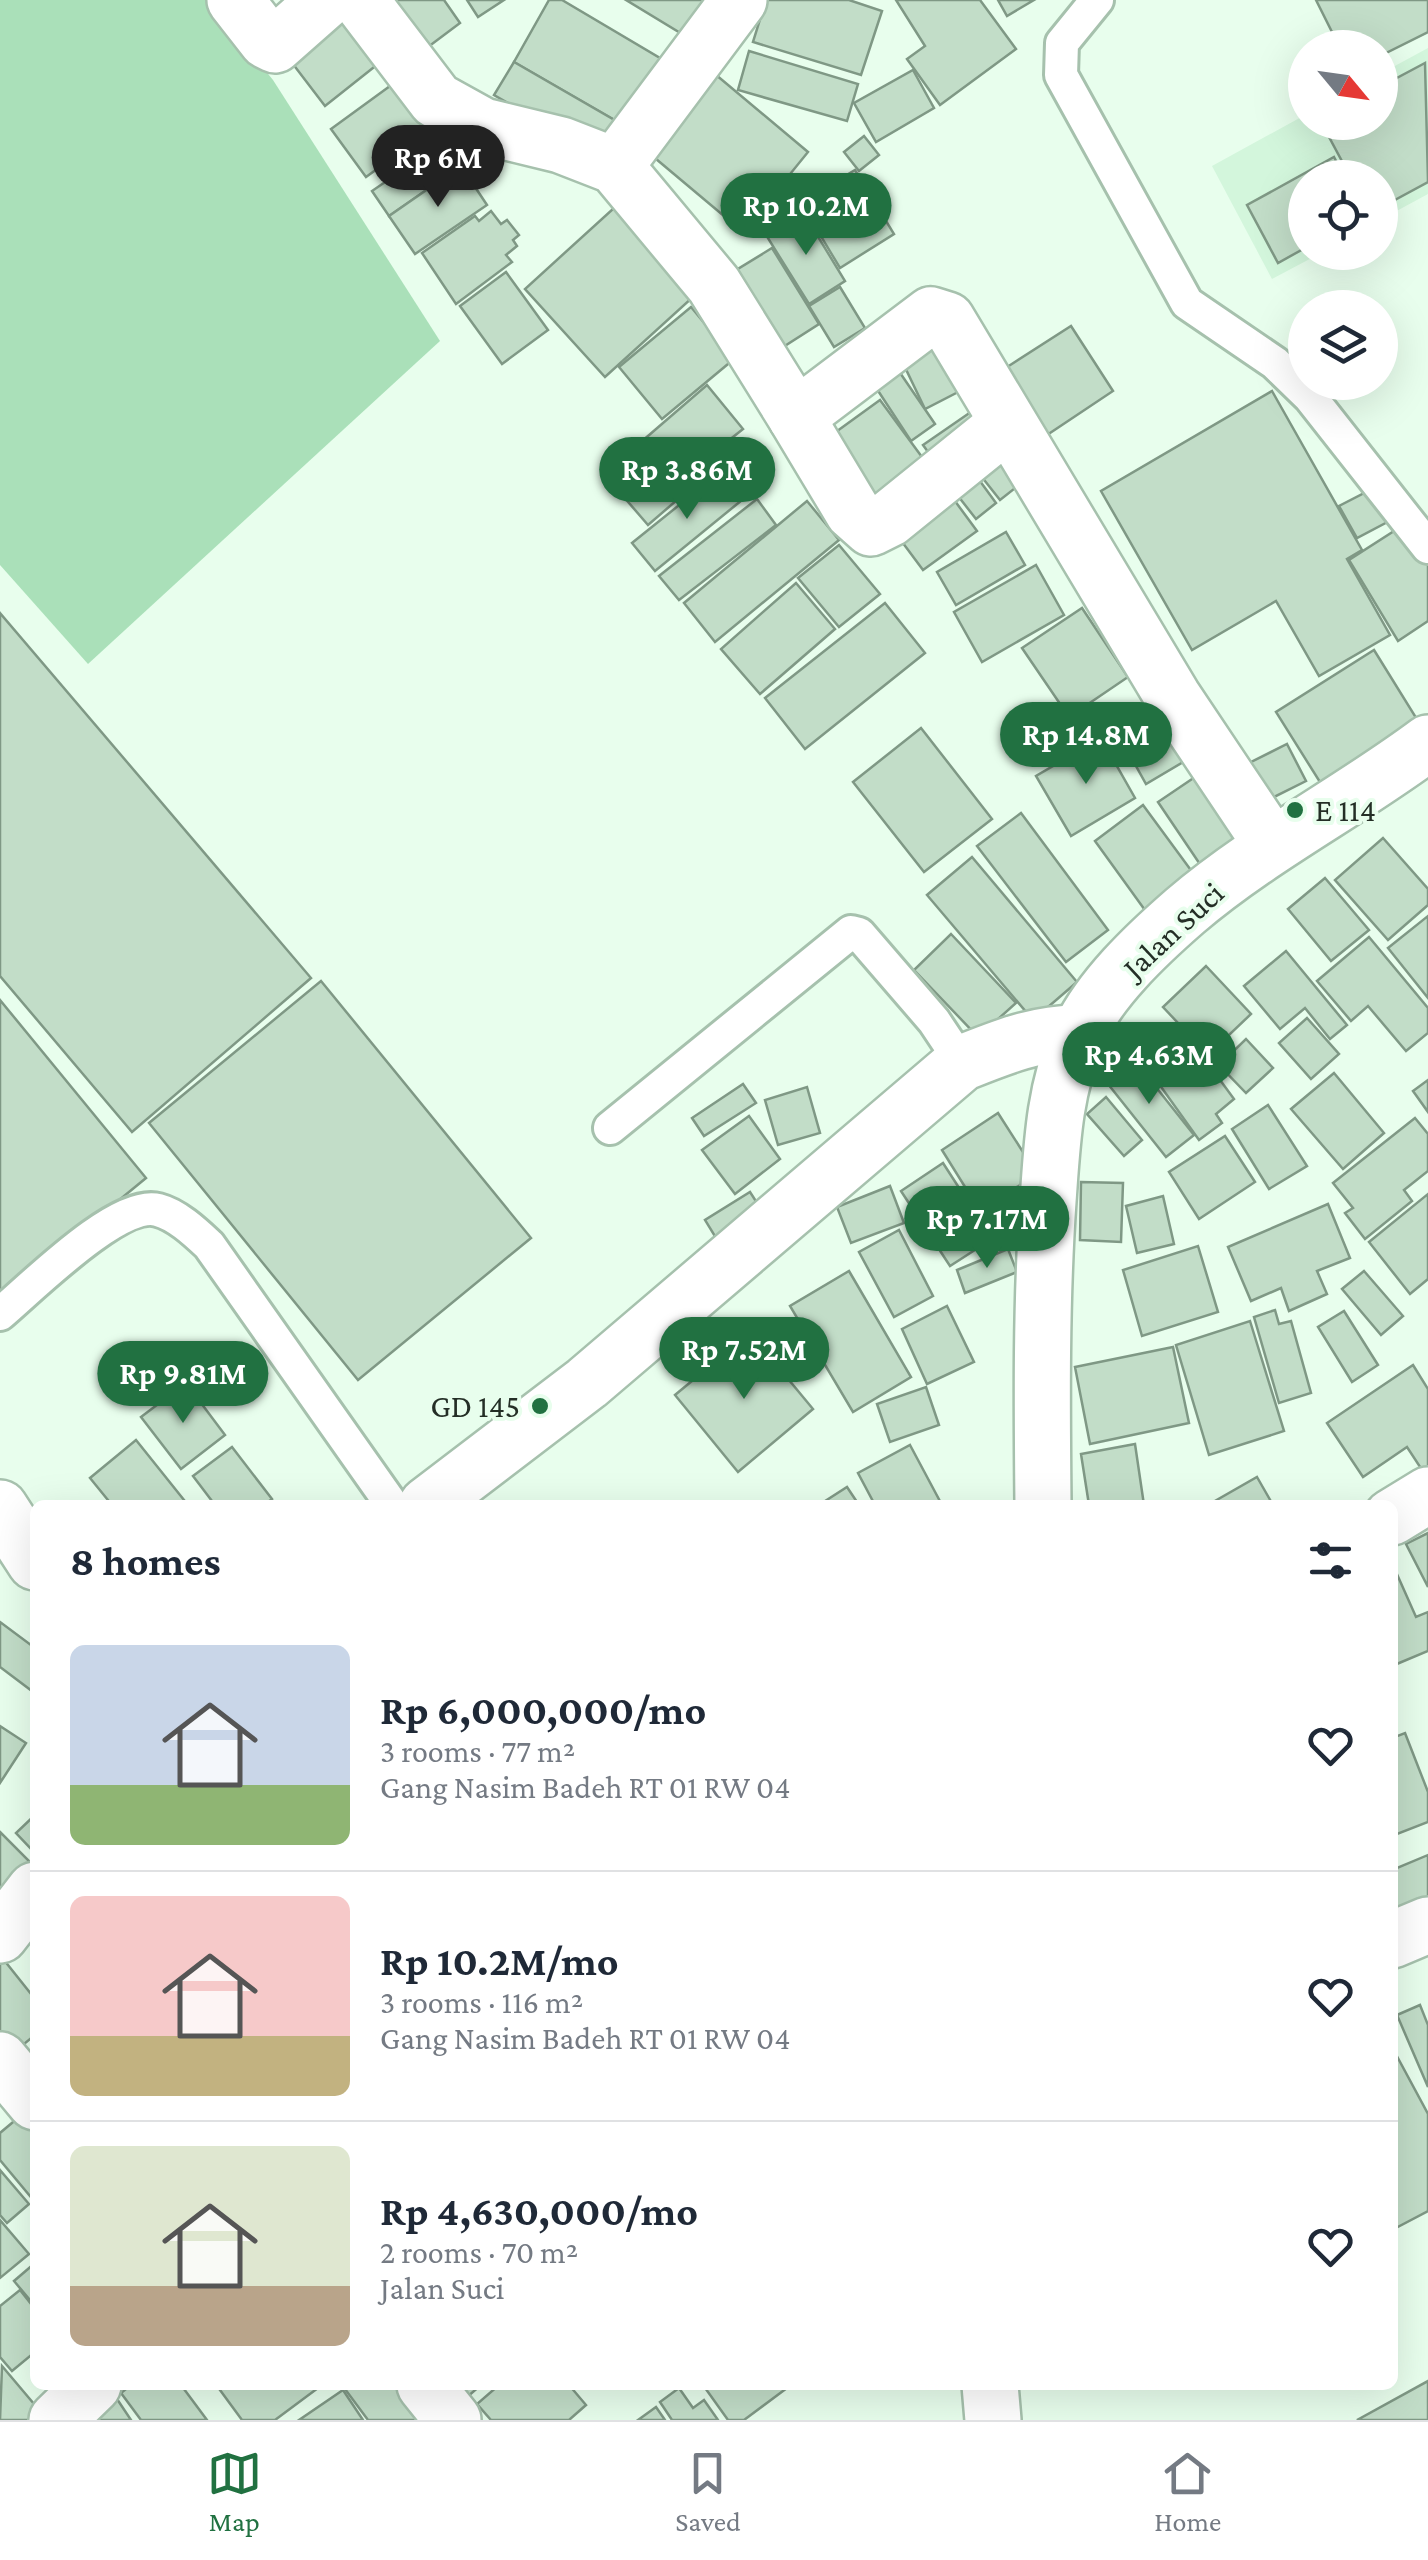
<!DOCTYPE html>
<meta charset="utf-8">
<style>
:root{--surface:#fff;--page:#f2f2f3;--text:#1f2937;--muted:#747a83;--line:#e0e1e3;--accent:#217141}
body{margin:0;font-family:"Crimson Pro",serif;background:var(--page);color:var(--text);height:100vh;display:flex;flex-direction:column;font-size:38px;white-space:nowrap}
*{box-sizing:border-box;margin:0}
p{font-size:32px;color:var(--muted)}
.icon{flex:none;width:55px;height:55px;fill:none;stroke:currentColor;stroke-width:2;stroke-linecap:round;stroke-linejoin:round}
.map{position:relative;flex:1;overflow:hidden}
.side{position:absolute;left:30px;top:1500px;width:1368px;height:890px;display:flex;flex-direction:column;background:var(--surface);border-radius:15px;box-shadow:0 10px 40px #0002}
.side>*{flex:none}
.needle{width:65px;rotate:119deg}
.buttons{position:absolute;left:1288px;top:30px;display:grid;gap:20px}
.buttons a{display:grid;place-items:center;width:110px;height:110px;border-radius:50%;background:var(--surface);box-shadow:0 10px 40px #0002;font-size:50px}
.price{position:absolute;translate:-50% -85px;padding:0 22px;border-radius:35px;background:var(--accent);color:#fff;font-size:32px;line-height:65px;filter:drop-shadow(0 2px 5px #0008)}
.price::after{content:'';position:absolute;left:50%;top:60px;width:30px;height:22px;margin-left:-15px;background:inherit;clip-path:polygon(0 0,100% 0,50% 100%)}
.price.current{background:#222;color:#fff}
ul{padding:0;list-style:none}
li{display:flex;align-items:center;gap:30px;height:250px;padding:0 40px}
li+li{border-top:2px solid var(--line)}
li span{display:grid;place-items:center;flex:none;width:280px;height:200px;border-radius:15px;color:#555}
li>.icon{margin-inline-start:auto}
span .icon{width:120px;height:120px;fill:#fffc;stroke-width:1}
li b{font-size:42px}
h2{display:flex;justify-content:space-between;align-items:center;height:120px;padding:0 40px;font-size:42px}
.tabs{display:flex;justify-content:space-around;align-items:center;height:140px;border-top:2px solid var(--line);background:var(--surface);font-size:28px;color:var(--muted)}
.tabs a{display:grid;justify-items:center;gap:5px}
.tabs .current{color:var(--accent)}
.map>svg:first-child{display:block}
.built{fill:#d3f6dc}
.green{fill:#aae0b9}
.building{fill:#c2ddc8;stroke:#7f9885;stroke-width:2.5}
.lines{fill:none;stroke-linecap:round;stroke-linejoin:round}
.service-casing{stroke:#a6c1ad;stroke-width:38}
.minor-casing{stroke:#a6c1ad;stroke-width:60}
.tertiary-casing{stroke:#a6c1ad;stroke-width:60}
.service{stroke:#fff;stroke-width:32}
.minor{stroke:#fff;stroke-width:55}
.tertiary{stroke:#fff;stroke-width:55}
.poi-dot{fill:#217141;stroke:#e8feed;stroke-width:4}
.labels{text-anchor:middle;stroke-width:8;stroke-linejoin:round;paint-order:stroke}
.poi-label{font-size:32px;fill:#242e26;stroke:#e8feed;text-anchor:start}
.street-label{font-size:32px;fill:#242e26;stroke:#e8feed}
</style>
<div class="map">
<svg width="1428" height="2420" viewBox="0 0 1428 2420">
<rect width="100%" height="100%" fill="#e8feed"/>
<polygon class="built" points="1428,48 1428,194 1380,220 1380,178 1305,178 1305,252 1321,253 1272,279 1212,166 1305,115 1305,122 1380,122 1380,74"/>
<polygon class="green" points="0,0 208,0 273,80 440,341 88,664 0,565"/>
<g class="building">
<polygon points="348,0 393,52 325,106 283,51"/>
<polygon points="370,0 444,0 460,23 412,59"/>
<polygon points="467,0 504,0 478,17"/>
<polygon points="549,0 562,0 670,64 630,129 514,62"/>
<polygon points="626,0 710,0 687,37"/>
<polygon points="766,0 849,0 882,11 861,75 753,42"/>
<polygon points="896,0 980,0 1016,49 940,105 907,59 925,46"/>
<polygon points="998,0 1034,0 1007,16"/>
<polygon points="1316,0 1428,0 1428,32 1380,56 1380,48 1340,48"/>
<polygon points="749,51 858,84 847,121 738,90"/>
<polygon points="514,62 630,129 611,163 494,95"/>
<polygon points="1425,63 1428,182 1380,208 1380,178 1351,178 1321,122 1380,122 1380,87"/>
<polygon points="709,69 808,152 743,232 643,148"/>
<polygon points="913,70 934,108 876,142 854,103"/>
<polygon points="401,78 436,126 366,177 331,129"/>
<polygon points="864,136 879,155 859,171 844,152"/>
<polygon points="445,141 461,166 389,216 372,191"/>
<polygon points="1334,157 1345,178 1305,178 1305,248 1278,263 1247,205"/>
<polygon points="461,166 487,205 415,254 389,216"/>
<polygon points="855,170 894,234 840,268 801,203"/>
<polygon points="614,208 693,297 605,377 525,289"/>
<polygon points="491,211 501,224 507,220 519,235 513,240 517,246 506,255 512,262 456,304 422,253 475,216 479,221"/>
<polygon points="803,212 845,281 809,304 766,235"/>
<polygon points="772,248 819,324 780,349 733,272"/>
<polygon points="506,272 548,330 502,364 460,306"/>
<polygon points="840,287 865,328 834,347 809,306"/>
<polygon points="691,307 734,359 662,419 619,367"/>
<polygon points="1071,326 1113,391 1047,435 1004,369"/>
<polygon points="939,342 962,390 925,409 902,361"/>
<polygon points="894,364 935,424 911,441 871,380"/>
<polygon points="707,385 743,429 728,441 735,450 648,525 604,474"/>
<polygon points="1272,391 1362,550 1347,559 1390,635 1319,676 1276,601 1192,650 1101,491"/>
<polygon points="880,400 933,472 875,515 822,442"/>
<polygon points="981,405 939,467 923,445"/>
<polygon points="1000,439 1029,477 1000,500 970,462"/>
<polygon points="966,462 996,503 976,519 944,478"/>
<polygon points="719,473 742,500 655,571 632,543"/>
<polygon points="941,482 977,531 923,570 888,523"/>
<polygon points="1378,486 1395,518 1357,538 1339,506"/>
<polygon points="757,499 776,525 679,600 659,576"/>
<polygon points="807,501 839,540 715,642 684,603"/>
<polygon points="1405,524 1428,562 1428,621 1398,641 1349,560"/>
<polygon points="1006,532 1025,565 956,605 937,572"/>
<polygon points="839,545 880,594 839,627 798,578"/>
<polygon points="1036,565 1064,615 982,662 954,612"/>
<polygon points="796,583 835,629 760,694 721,649"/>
<polygon points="885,603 925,653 805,749 765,698"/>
<polygon points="1082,608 1128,677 1069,717 1022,648"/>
<polygon points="0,613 311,978 132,1132 0,976"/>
<polygon points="1374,650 1428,737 1330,798 1276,712"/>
<polygon points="1157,698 1190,758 1146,784 1112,723"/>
<polygon points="921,728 992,819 924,872 853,782"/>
<polygon points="1101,738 1135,798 1071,836 1036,776"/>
<polygon points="1287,744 1306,781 1266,801 1247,764"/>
<polygon points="1198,775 1254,858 1214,885 1158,802"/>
<polygon points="1143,805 1204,888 1155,924 1095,841"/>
<polygon points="1021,813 1108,930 1066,962 977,846"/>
<polygon points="1383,838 1428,889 1428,905 1388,940 1335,880"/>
<polygon points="972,857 1077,982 1033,1020 927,895"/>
<polygon points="1325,878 1369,930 1331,961 1288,909"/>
<polygon points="1428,916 1428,998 1388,948"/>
<polygon points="951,934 1016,1003 978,1037 914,970"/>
<polygon points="1369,937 1428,1008 1428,1033 1406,1051 1368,1006 1351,1021 1317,981"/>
<polygon points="1286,951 1347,1025 1330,1039 1305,1008 1280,1029 1244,986"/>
<polygon points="1206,966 1251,1014 1208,1055 1163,1007"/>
<polygon points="321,981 531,1238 358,1380 149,1123"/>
<polygon points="0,1000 146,1178 0,1298"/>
<polygon points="1307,1018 1339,1054 1311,1079 1279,1043"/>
<polygon points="1246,1039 1273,1068 1246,1093 1219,1065"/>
<polygon points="1132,1057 1194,1135 1166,1157 1104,1079"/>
<polygon points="1182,1067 1192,1083 1212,1069 1234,1099 1216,1114 1222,1123 1199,1140 1159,1084"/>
<polygon points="1334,1073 1384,1133 1343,1169 1291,1109"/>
<polygon points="1428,1080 1428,1112 1413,1091"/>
<polygon points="743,1084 756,1103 704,1136 692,1118"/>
<polygon points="807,1087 820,1133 778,1145 765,1100"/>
<polygon points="1106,1097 1142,1140 1124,1156 1087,1114"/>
<polygon points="1268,1105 1307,1166 1269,1189 1232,1129"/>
<polygon points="998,1113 1037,1174 980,1211 942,1150"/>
<polygon points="749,1116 780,1159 735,1194 702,1150"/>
<polygon points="1415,1118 1428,1134 1428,1171 1404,1190 1412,1201 1365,1239 1345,1213 1353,1208 1333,1183"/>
<polygon points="1225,1136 1255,1182 1199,1219 1169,1172"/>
<polygon points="943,1163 992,1239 950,1266 901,1191"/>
<polygon points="1081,1182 1123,1183 1121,1242 1080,1240"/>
<polygon points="890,1186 904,1223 851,1243 837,1207"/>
<polygon points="750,1192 770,1223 724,1251 705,1220"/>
<polygon points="1428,1194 1428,1279 1410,1294 1369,1242"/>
<polygon points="1163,1196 1174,1244 1137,1253 1126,1206"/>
<polygon points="1328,1204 1350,1258 1317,1271 1327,1294 1289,1311 1281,1288 1251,1301 1228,1247"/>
<polygon points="899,1230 933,1296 894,1317 859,1252"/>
<polygon points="1198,1246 1218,1312 1142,1336 1123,1270"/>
<polygon points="1008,1249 1017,1272 965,1293 957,1270"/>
<polygon points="849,1271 911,1377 853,1412 790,1306"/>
<polygon points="1364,1271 1403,1316 1381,1335 1342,1289"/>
<polygon points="947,1306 974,1362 927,1384 902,1329"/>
<polygon points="1275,1310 1279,1324 1291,1321 1311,1393 1279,1403 1254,1317"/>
<polygon points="1344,1311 1378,1365 1352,1382 1318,1327"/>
<polygon points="1250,1321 1284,1431 1209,1455 1176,1345"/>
<polygon points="750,1333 813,1409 738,1472 675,1395"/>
<polygon points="1173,1347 1189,1423 1090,1444 1075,1367"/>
<polygon points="1413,1365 1428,1389 1428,1479 1407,1447 1363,1477 1327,1423"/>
<polygon points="186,1383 225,1435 181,1469 141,1417"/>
<polygon points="926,1387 939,1425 890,1442 877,1404"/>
<polygon points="136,1440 188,1505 112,1505 90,1478"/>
<polygon points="1135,1444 1144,1505 1089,1505 1081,1454"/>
<polygon points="910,1445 942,1505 875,1505 858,1473"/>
<polygon points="232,1447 272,1499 264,1505 215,1505 193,1476"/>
<polygon points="1257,1477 1273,1505 1208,1505"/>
<polygon points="847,1487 859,1505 819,1505"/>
<polygon points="1428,1533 1428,1587 1406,1544"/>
<polygon points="1392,1563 1416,1617 1428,1612 1428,1651 1392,1666"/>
<polygon points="0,1622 35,1648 32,1691 0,1667"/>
<polygon points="0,1726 26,1743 0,1783"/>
<polygon points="1405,1733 1428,1792 1428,1822 1392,1836 1392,1738"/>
<polygon points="35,1815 35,1853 16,1833"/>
<polygon points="0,1832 35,1867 0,1910"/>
<polygon points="1428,1855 1428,1914 1400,1926 1392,1909 1392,1870"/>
<polygon points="0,1955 35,1999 35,2035 7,2058 0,2048"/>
<polygon points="1420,2005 1428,2025 1428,2087 1397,2015"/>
<polygon points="1392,2047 1428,2114 1428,2211 1392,2230"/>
<polygon points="31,2107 35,2112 35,2202 0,2160 0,2133"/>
<polygon points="0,2170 29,2204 7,2223 0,2215"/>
<polygon points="0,2220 29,2254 0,2278"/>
<polygon points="35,2263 35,2306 14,2281"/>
<polygon points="20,2290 35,2309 35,2352 12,2371 0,2357 0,2306"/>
<polygon points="2,2366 45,2417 41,2420 0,2420"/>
<polygon points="1428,2381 1428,2420 1357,2420"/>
<polygon points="131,2385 181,2385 207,2420 141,2420 121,2393"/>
<polygon points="227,2385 322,2385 275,2420 242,2420 220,2390"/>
<polygon points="342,2385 414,2385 441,2420 368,2420"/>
<polygon points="455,2385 481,2385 466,2398"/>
<polygon points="499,2385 569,2385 586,2405 569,2420 491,2420 477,2404"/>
<polygon points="703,2385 791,2385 744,2420 728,2420"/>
<polygon points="679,2388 693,2408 704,2400 718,2420 672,2420 660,2402"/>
<polygon points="343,2390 363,2420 299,2420"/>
<polygon points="117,2399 131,2420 89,2420"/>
<polygon points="656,2407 665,2420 638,2420"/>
</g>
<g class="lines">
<g class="service-casing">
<g id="service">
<polyline points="1097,0 1062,43 1061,75 1187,303 1275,363 1310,397 1428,547"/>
<polyline points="610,1128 851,932 859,934 934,1021 962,1063"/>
<path d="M 0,1314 C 31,1288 119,1199 158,1210 C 177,1215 195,1232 209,1245 L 392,1505"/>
</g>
</g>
<g class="minor-casing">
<g id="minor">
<polyline points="235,0 267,41 275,45 326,0"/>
<polyline points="360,0 436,100 483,126 561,145 615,166 714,285 796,417 931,315 947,320 1173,697 1272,845"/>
<polyline points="615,166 739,0"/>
<polyline points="796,417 853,512 871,528 889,519 1008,423"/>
<path d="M 427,1505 L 587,1383 L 962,1063 C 1002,1047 1036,1033 1078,1033"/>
<polyline points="0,1508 35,1562"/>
<polyline points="1392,1517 1428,1495"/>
<polyline points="0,1935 35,1890"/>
<polyline points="1392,1940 1428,1925"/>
<polyline points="0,2060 35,2102"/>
<polyline points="425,2385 453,2420"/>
<polyline points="57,2420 93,2385"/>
</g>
</g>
<g class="tertiary-casing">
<g id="tertiary">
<path d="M 1043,1505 C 1042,1403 1041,1303 1048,1201 C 1052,1145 1054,1090 1077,1038 C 1098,990 1146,945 1185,911 C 1260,847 1349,802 1428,743"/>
<polyline points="990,2385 993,2420"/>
</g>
</g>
<use href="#service" class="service"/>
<use href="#minor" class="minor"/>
<use href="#tertiary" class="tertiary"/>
</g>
<g class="poi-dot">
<circle cx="1295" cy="810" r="10"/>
<circle cx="540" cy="1406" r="10"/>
</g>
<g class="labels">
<g class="poi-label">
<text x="1315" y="821">E 114</text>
<text x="520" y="1417" text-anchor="end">GD 145</text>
</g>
<g class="street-label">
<text transform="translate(1173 930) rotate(-43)" y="11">Jalan Suci</text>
</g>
</g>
</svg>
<div class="buttons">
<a><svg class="needle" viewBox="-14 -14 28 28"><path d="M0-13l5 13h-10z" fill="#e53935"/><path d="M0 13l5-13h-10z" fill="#747a83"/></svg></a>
<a><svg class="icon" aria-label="locate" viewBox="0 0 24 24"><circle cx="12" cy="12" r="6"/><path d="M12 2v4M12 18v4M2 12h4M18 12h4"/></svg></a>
<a><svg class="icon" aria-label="layers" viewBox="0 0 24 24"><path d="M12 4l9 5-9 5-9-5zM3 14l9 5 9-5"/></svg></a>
</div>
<b class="price current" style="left:438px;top:210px">Rp 6M</b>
<b class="price" style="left:806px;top:258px">Rp 10.2M</b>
<b class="price" style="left:687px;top:522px">Rp 3.86M</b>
<b class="price" style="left:1086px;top:787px">Rp 14.8M</b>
<b class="price" style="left:1149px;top:1107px">Rp 4.63M</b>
<b class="price" style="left:987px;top:1271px">Rp 7.17M</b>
<b class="price" style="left:744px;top:1402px">Rp 7.52M</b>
<b class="price" style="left:183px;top:1426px">Rp 9.81M</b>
<section class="side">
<h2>8 homes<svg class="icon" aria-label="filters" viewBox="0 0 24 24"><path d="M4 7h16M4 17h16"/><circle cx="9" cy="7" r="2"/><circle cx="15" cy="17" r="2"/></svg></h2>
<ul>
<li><span style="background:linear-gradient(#c9d6e8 70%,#8fb573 0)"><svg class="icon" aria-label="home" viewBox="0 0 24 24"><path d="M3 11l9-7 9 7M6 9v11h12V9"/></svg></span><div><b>Rp 6,000,000/mo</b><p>3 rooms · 77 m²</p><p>Gang Nasim Badeh RT 01 RW 04</p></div><svg class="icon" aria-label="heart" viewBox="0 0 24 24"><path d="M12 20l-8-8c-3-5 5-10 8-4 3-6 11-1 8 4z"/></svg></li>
<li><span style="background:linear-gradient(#f6c9c9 70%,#c2b280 0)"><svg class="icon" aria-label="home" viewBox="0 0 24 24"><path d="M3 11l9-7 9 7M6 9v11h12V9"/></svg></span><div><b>Rp 10.2M/mo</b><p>3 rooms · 116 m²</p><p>Gang Nasim Badeh RT 01 RW 04</p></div><svg class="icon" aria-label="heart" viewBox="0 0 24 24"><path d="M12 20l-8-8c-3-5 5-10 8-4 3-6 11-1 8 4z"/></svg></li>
<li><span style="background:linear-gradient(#dfe7d0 70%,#b9a48a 0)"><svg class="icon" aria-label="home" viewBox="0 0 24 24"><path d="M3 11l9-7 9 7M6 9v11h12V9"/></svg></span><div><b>Rp 4,630,000/mo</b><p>2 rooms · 70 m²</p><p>Jalan Suci</p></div><svg class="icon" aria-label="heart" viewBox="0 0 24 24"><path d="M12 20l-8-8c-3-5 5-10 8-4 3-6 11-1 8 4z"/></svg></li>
</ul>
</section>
</div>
<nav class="tabs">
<a class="current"><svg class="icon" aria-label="map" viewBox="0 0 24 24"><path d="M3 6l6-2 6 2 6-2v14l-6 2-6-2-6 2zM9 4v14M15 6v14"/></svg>Map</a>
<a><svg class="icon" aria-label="saved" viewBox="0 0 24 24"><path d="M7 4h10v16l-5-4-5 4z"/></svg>Saved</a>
<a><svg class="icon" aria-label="home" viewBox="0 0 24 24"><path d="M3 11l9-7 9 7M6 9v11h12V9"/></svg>Home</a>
</nav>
